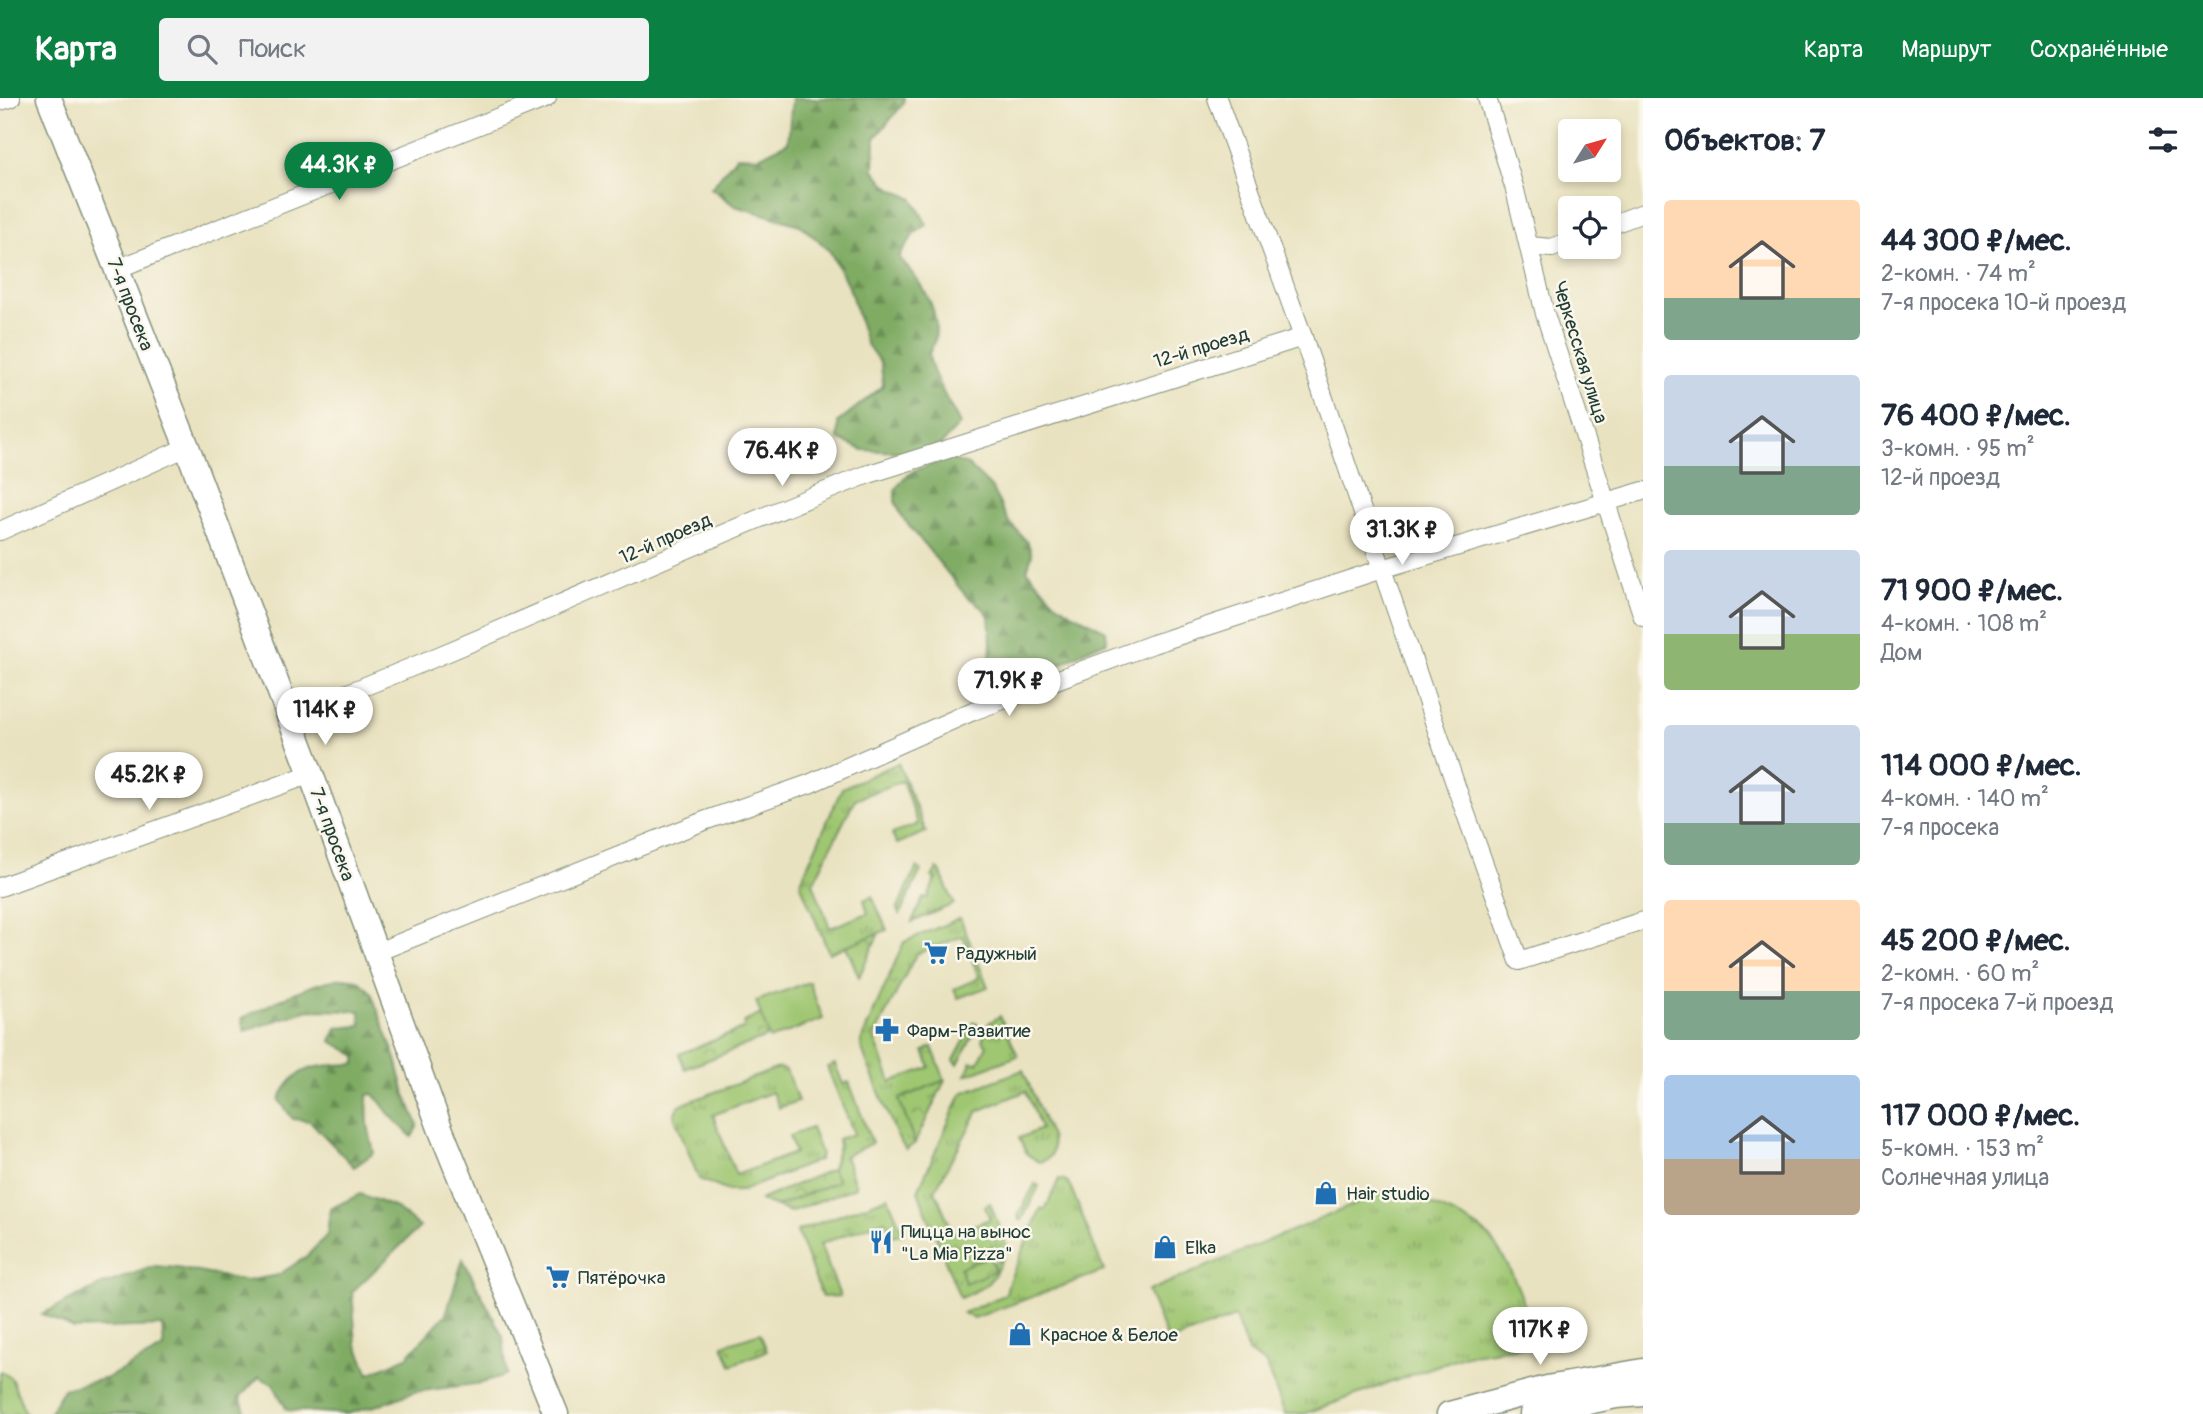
<!DOCTYPE html>
<html lang="ru">
<meta charset="utf-8">
<style>
:root{--surface:#fff;--page:#f2f2f3;--text:#1f2937;--muted:#747a83;--accent:#0b8043}
body{margin:0;font-family:Pangolin,sans-serif;background:var(--page);color:var(--text);height:100vh;display:flex;flex-direction:column;font-size:26px;white-space:nowrap}
*{box-sizing:border-box;margin:0}
p{font-size:23px;color:var(--muted)}
.icon{flex:none;width:38px;height:38px;fill:none;stroke:currentColor;stroke-width:2;stroke-linecap:round;stroke-linejoin:round}
.map{position:relative;flex:1;overflow:hidden}
.panel{display:flex;flex-direction:column;background:var(--surface);width:560px}
.panel>*{flex:none}
.needle{width:46px;rotate:53deg}
.buttons{position:absolute;left:1558px;top:21px;display:grid;gap:14px}
.buttons a{display:grid;place-items:center;width:63px;height:63px;border-radius:7px;background:var(--surface);box-shadow:0 4px 10px #0003;font-size:35px}
.price{position:absolute;translate:-50% -60px;padding:0 16px;border-radius:24px;background:#fff;color:#222;font-size:23px;line-height:46px;filter:drop-shadow(0 2px 4px #0008)}
.price::after{content:'';position:absolute;left:50%;top:42px;width:21px;height:16px;margin-left:-10px;background:inherit;clip-path:polygon(0 0,100% 0,50% 100%)}
.price.on{background:var(--accent);color:#fff}
ul{padding:0;list-style:none}
li{display:flex;align-items:center;gap:21px;height:175px;padding:0 21px}
li span{display:grid;place-items:center;flex:none;width:196px;height:140px;border-radius:7px;color:#555}
li>.icon{margin-inline-start:auto}
span .icon{width:84px;height:84px;fill:#fffc;stroke-width:1}
li b{font-size:30px}
h2{display:flex;justify-content:space-between;align-items:center;height:84px;padding:0 21px;font-size:30px}
header{display:flex;align-items:center;gap:42px;box-sizing:border-box;height:98px;padding:0 35px;background:var(--accent);color:#fff}
header strong{font-size:33px}
nav{display:flex;gap:38px;margin-inline-start:auto;font-size:24px}
.search{width:490px;height:63px;background:var(--page);display:flex;align-items:center;gap:18px;box-sizing:border-box;padding:0 24px;border-radius:7px;color:var(--muted);font-size:26px}
main{display:flex;flex:1;min-height:0}
.map>svg:first-child{display:block}
.grass{fill:url(#grass-tufts);stroke:#5f8252;stroke-width:2}
.forest{fill:url(#forest-firs);stroke:#4f744c;stroke-width:2}
.park{fill:url(#park-crowns);stroke:#5f8252;stroke-width:2}
.garden{fill:#9fc671;stroke:#5f8252;stroke-width:2}
.lines{fill:none;stroke-linecap:round;stroke-linejoin:round}
.street-casing{stroke:#84907a;stroke-width:20}
.secondary-casing{stroke:#84907a;stroke-width:27}
.street{stroke:#fff;stroke-width:18}
.secondary{stroke:#fff;stroke-width:24}
.labels{text-anchor:middle;stroke-width:5;stroke-linejoin:round;paint-order:stroke}
.street-label{font-size:19px;fill:#1f3d34;stroke:#fbf7ec}
.poi-label{font-size:19px;fill:#1f3d34;stroke:#fbf7ec;text-anchor:start}
</style>
<header>
<strong>Карта</strong>
<div class="search"><svg class="icon" aria-label="search" viewBox="0 0 24 24"><circle cx="10" cy="10" r="6"/><path d="M15 15l6 6"/></svg>Поиск</div>
<nav><a>Карта</a><a>Маршрут</a><a>Сохранённые</a></nav>
</header>
<main>
<div class="map">
<svg width="1643" height="1316" viewBox="0 0 1643 1316">
<defs>
<pattern id="grass-tufts" width="24" height="20" patternUnits="userSpaceOnUse" patternTransform="scale(1.75)"><rect width="24" height="20" fill="#9fc671"/><path d="M3 7l-1-3M5 7V3M7 7l1-3M15 17l-1-3M17 17v-4M19 17l1-3" fill="none" stroke="#81a25e"/></pattern>
<pattern id="forest-firs" width="22" height="20" patternUnits="userSpaceOnUse" patternTransform="scale(1.75)"><rect width="22" height="20" fill="#7fab63"/><path d="M5 1l3.5 6h-7zM16 11l3.5 6h-7z" fill="#678c52"/></pattern>
<pattern id="park-crowns" width="20" height="18" patternUnits="userSpaceOnUse" patternTransform="scale(1.75)"><rect width="20" height="18" fill="#9fc671"/><path d="M2 6a3 3 0 1 1 6 0M12 15a3 3 0 1 1 6 0" fill="none" stroke="#81a25e"/></pattern>
</defs>
<rect width="100%" height="100%" fill="#fbf7ec"/>
<filter id="ink" filterUnits="userSpaceOnUse"><feTurbulence type="fractalNoise" baseFrequency=".0143" numOctaves="2"/><feDisplacementMap in="SourceGraphic" scale="14" xChannelSelector="R" yChannelSelector="G"/><feConvolveMatrix kernelMatrix="1 2 1 2 8 2 1 2 1" color-interpolation-filters="sRGB"/></filter>
<filter id="wash" filterUnits="userSpaceOnUse"><feTurbulence type="fractalNoise" baseFrequency=".00686" numOctaves="4" result="noise"/><feDisplacementMap in="SourceGraphic" scale="28" xChannelSelector="R" yChannelSelector="G"/><feGaussianBlur stdDeviation="1.57" result="paint"/><feColorMatrix in="noise" values="0 0 0 0 0 0 0 0 0 0 0 0 0 0 0 0 0 1.4 0 .05"/><feComposite in="paint" operator="in"/></filter>
<g filter="url(#wash)">
<rect width="100%" height="100%" fill="#e9e2c0"/>
<g class="grass">
<polygon points="898,665 926,734 897,746 892,736 918,726 902,683 855,701 813,785 830,830 868,815 864,802 872,798 887,832 829,855 800,785 842,690"/>
<polygon points="917,769 921,772 900,816 897,812"/>
<polygon points="937,771 940,773 954,806 912,824 923,800 928,800 935,781 932,779"/>
<polygon points="960,820 988,889 958,900 954,891 979,880 963,838 916,856 874,939 891,984 930,969 924,953 932,949 945,982 899,1001 915,1045 906,1052 897,1038 861,949 861,943 904,844"/>
<polygon points="1000,918 1018,958 966,977 971,964 978,965 987,947 982,942 989,925"/>
<polygon points="974,924 978,927 958,966 954,962"/>
<polygon points="835,966 843,986 849,984 872,1045 845,1058 856,1089 790,1114 776,1109 838,1083 832,1071 839,1048 838,1041 854,1036 827,969"/>
<polygon points="778,970 786,972 798,1003 779,1010 772,994 713,1017 736,1077 795,1055 789,1038 811,1030 821,1056 819,1062 742,1093 728,1093 699,1081 674,1017 678,1008"/>
<path d="M 1023,972 L 1051,1039 C 1055,1052 1053,1061 1039,1064 L 1027,1056 L 1019,1040 L 1041,1031 L 1026,993 L 978,1013 L 935,1092 L 953,1135 L 990,1121 L 985,1108 L 990,1105 L 1008,1152 L 960,1170 L 995,1172 L 992,1165 L 1002,1161 C 992,1187 985,1189 960,1200 L 918,1093 L 960,998 L 964,994 Z"/>
<polygon points="1059,1081 1067,1083 1071,1090 1104,1173 974,1220 963,1215 1006,1196 1008,1186 1041,1110 1045,1112"/>
<polygon points="1035,1086 1039,1088 1022,1122 1020,1122 1018,1118"/>
<path d="M 1391,1091 C 1414,1100 1474,1121 1488,1138 C 1514,1168 1525,1209 1538,1246 L 1466,1257 L 1304,1316 L 1285,1316 L 1265,1265 L 1248,1254 L 1235,1219 L 1168,1244 L 1148,1193 Z"/>
<polygon points="888,1099 903,1135 892,1138 885,1122 820,1146 840,1198 822,1199 797,1133"/>
</g>
<g class="forest">
<path d="M 792,0 L 904,0 L 904,5 L 875,40 L 874,72 L 887,88 L 913,101 L 927,127 L 914,136 L 899,159 C 918,182 941,208 935,241 C 934,246 930,251 929,256 C 929,273 952,310 960,326 L 941,347 L 917,355 L 863,352 L 838,341 L 838,324 L 883,288 L 881,266 L 866,245 L 849,189 L 829,152 L 800,127 L 735,108 L 711,90 L 737,58 L 759,59 L 788,44 Z"/>
<polygon points="950,361 968,367 991,389 1009,424 1028,445 1032,457 1027,472 1054,503 1070,514 1106,533 1107,544 1090,550 1054,570 1030,578 988,595 991,544 989,518 982,509 967,499 902,419 895,403 895,392 904,380 915,372"/>
<path d="M 343,880 L 358,882 L 371,894 L 396,961 L 405,996 L 418,1027 L 412,1039 L 390,1017 L 374,996 L 367,997 L 368,1027 L 374,1055 L 354,1069 L 310,1023 L 293,1021 L 279,1002 C 295,965 319,968 355,966 L 357,958 L 331,943 L 336,930 L 361,928 L 360,913 L 309,912 L 244,933 L 242,920 C 275,905 307,885 343,880 Z"/>
<polygon points="360,1096 394,1109 420,1129 352,1194 356,1245 369,1276 407,1259 446,1216 463,1161 503,1238 507,1276 482,1285 414,1294 382,1306 347,1316 287,1312 273,1286 259,1279 240,1299 246,1316 49,1316 63,1291 107,1280 164,1250 162,1228 74,1231 42,1216 102,1187 155,1168 177,1170 246,1183 278,1177 306,1159 327,1137 330,1111"/>
</g>
<g class="park">
<polygon points="879,835 859,879 846,848"/>
<polygon points="761,916 769,938 685,971 679,956 745,930 744,924"/>
<polygon points="945,982 915,1045 899,1001"/>
<polygon points="832,1071 838,1083 776,1109 760,1102"/>
<polygon points="989,1158 995,1173 965,1185 960,1170"/>
<polygon points="760,1235 767,1253 731,1267 723,1247"/>
</g>
<g class="garden">
<polygon points="809,884 823,921 770,941 756,903"/>
<polygon points="0,1273 11,1280 26,1316 0,1316"/>
</g>
</g>
<g filter="url(#ink)">
<g class="lines">
<g class="street-casing">
<g id="street">
<polyline points="1217,0 1303,239 1458,694 1519,863 1643,823"/>
<polyline points="1487,0 1515,92 1545,216 1643,519"/>
<polyline points="0,3 11,0"/>
<polyline points="1608,128 1643,115"/>
<polyline points="1529,148 1552,150 1570,143"/>
<polyline points="117,171 547,0"/>
<polyline points="0,433 187,349"/>
<path d="M 289,618 C 484,544 672,453 866,377 L 1303,239"/>
<polyline points="0,789 311,676"/>
<polyline points="377,854 704,723 809,686 973,613 1153,546 1382,471 1643,393"/>
</g>
</g>
<g class="secondary-casing">
<g id="secondary">
<polyline points="49,0 187,349 311,676 440,1030 556,1316"/>
<polyline points="1449,1316 1547,1290 1643,1273"/>
<polyline points="1532,1316 1616,1298 1643,1296"/>
</g>
</g>
<use href="#street" class="street"/>
<use href="#secondary" class="secondary"/>
</g>
</g>
<defs>
<g id="supermarket-bare" transform="scale(1.89)"><path d="M-6-5.5h2.5l.6 2H6L4.5 2H-2.5L-4.4-4H-6ZM-1.5 3.2a1.3 1.3 0 1 0 .1 0ZM3 3.2a1.3 1.3 0 1 0 .1 0Z" fill="#1f6fb2" stroke="#fbf7ec" stroke-width="2.5" paint-order="stroke"/></g>
<g id="pharmacy-bare" transform="scale(1.89)"><path d="M-2-6h4v4h4v4h-4v4h-4v-4h-4v-4h4Z" fill="#1f6fb2" stroke="#fbf7ec" stroke-width="2.5" paint-order="stroke"/></g>
<g id="shop-bare" transform="scale(1.89)"><path d="M-5-2.5h2.3a2.7 3.5 0 0 1 5.4 0H5L5.5 6h-11ZM-1.5-2.5h3a1.5 2.3 0 0 0-3 0Z" fill="#1f6fb2" stroke="#fbf7ec" stroke-width="2.5" paint-order="stroke"/></g>
<g id="restaurant-bare" transform="scale(1.89)"><path d="M-5-6h1v4h1v-4h1v4h1v-4h1v5L-1.5 .5V6h-2V.5L-5-1ZM5-6V6H3V1.5H1.5Q1.5-4 5-6Z" fill="#1f6fb2" stroke="#fbf7ec" stroke-width="2.5" paint-order="stroke"/></g>
</defs>
<g fill-rule="evenodd">
<use href="#supermarket-bare" x="936" y="855"/>
<use href="#pharmacy-bare" x="887" y="932"/>
<use href="#shop-bare" x="1326" y="1095"/>
<use href="#restaurant-bare" x="881" y="1144"/>
<use href="#shop-bare" x="1165" y="1149"/>
<use href="#supermarket-bare" x="558" y="1179"/>
<use href="#shop-bare" x="1020" y="1236"/>
</g>
<g class="labels">
<g class="street-label">
<text transform="translate(131 206) rotate(69)" y="7">7-я просека</text>
<text transform="translate(1201 249) rotate(-17)" y="7">12-й проезд</text>
<text transform="translate(1581 254) rotate(73)" y="7">Черкесская улица</text>
<text transform="translate(665 440) rotate(-24)" y="7">12-й проезд</text>
<text transform="translate(333 736) rotate(70)" y="7">7-я просека</text>
</g>
<g class="poi-label">
<text x="956" y="862">Радужный</text>
<text x="907" y="939">Фарм-Развитие</text>
<text x="1346" y="1102">Hair studio</text>
<text x="901" y="1140">Пицца на вынос<tspan x="901" dy="22">"La Mia Pizza"</tspan></text>
<text x="1185" y="1156">Elka</text>
<text x="578" y="1186">Пятёрочка</text>
<text x="1040" y="1243">Красное &amp; Белое</text>
</g>
</g>
</svg>
<div class="buttons">
<a><svg class="needle" viewBox="-14 -14 28 28"><path d="M0-13l5 13h-10z" fill="#e53935"/><path d="M0 13l5-13h-10z" fill="#747a83"/></svg></a>
<a><svg class="icon" aria-label="locate" viewBox="0 0 24 24"><circle cx="12" cy="12" r="6"/><path d="M12 2v4M12 18v4M2 12h4M18 12h4"/></svg></a>
</div>
<b class="price on" style="left:339px;top:104px">44.3K ₽</b>
<b class="price" style="left:782px;top:390px">76.4K ₽</b>
<b class="price" style="left:1402px;top:469px">31.3K ₽</b>
<b class="price" style="left:1009px;top:620px">71.9K ₽</b>
<b class="price" style="left:325px;top:649px">114K ₽</b>
<b class="price" style="left:149px;top:714px">45.2K ₽</b>
<b class="price" style="left:1540px;top:1269px">117K ₽</b>
</div>
<section class="panel">
<h2>Объектов: 7<svg class="icon" aria-label="filters" viewBox="0 0 24 24"><path d="M4 7h16M4 17h16"/><circle cx="9" cy="7" r="2"/><circle cx="15" cy="17" r="2"/></svg></h2>
<ul>
<li><span style="background:linear-gradient(#ffd9b3 70%,#7fa58c 0)"><svg class="icon" aria-label="home" viewBox="0 0 24 24"><path d="M3 11l9-7 9 7M6 9v11h12V9"/></svg></span><div><b>44 300 ₽/мес.</b><p>2-комн. · 74 m²</p><p>7-я просека 10-й проезд</p></div></li>
<li><span style="background:linear-gradient(#c9d6e8 65%,#7fa58c 0)"><svg class="icon" aria-label="home" viewBox="0 0 24 24"><path d="M3 11l9-7 9 7M6 9v11h12V9"/></svg></span><div><b>76 400 ₽/мес.</b><p>3-комн. · 95 m²</p><p>12-й проезд</p></div></li>
<li><span style="background:linear-gradient(#c9d6e8 60%,#8fb573 0)"><svg class="icon" aria-label="home" viewBox="0 0 24 24"><path d="M3 11l9-7 9 7M6 9v11h12V9"/></svg></span><div><b>71 900 ₽/мес.</b><p>4-комн. · 108 m²</p><p>Дом</p></div></li>
<li><span style="background:linear-gradient(#c9d6e8 70%,#7fa58c 0)"><svg class="icon" aria-label="home" viewBox="0 0 24 24"><path d="M3 11l9-7 9 7M6 9v11h12V9"/></svg></span><div><b>114 000 ₽/мес.</b><p>4-комн. · 140 m²</p><p>7-я просека</p></div></li>
<li><span style="background:linear-gradient(#ffd9b3 65%,#7fa58c 0)"><svg class="icon" aria-label="home" viewBox="0 0 24 24"><path d="M3 11l9-7 9 7M6 9v11h12V9"/></svg></span><div><b>45 200 ₽/мес.</b><p>2-комн. · 60 m²</p><p>7-я просека 7-й проезд</p></div></li>
<li><span style="background:linear-gradient(#a9c7e8 60%,#b9a48a 0)"><svg class="icon" aria-label="home" viewBox="0 0 24 24"><path d="M3 11l9-7 9 7M6 9v11h12V9"/></svg></span><div><b>117 000 ₽/мес.</b><p>5-комн. · 153 m²</p><p>Солнечная улица</p></div></li>
</ul>
</section>
</main>
